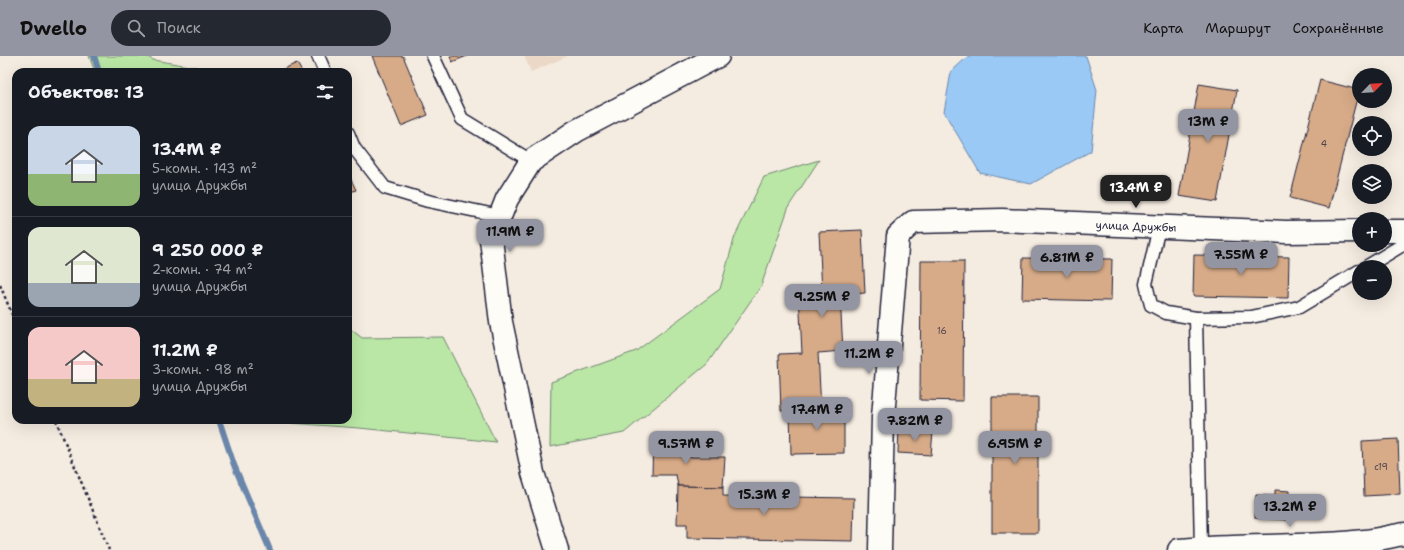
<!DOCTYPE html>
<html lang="ru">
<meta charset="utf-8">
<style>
:root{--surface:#171b24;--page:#242831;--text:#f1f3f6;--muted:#9ea1a6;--line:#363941;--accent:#9495a2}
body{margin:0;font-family:"Shantell Sans",sans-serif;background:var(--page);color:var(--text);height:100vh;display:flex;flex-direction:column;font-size:15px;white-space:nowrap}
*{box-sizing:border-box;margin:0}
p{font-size:13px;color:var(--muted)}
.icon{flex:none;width:22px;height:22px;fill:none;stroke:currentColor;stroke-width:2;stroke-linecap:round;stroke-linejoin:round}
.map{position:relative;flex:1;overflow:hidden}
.drawer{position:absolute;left:12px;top:12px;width:340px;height:356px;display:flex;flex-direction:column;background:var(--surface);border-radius:12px;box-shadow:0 4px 16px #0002}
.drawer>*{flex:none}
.needle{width:26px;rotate:65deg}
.controls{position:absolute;left:1352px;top:12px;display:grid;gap:8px}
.controls a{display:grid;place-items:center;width:40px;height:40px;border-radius:50%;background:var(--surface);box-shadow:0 4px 16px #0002;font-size:20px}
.price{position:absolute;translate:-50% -34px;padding:0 9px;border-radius:8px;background:var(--accent);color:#111;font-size:13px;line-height:26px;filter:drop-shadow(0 1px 2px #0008)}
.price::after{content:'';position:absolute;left:50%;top:24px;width:12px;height:9px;margin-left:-6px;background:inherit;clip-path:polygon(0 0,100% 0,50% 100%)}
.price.selected{background:#222;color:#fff}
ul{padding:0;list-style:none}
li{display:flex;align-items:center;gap:12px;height:100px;padding:0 16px}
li+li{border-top:1px solid var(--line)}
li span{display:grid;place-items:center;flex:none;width:112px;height:80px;border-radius:12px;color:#555}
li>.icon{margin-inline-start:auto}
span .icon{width:48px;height:48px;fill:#fffc;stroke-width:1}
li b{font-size:17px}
h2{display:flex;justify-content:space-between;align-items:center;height:48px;padding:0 16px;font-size:17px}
header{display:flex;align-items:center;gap:24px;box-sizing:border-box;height:56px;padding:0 20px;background:var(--accent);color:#111}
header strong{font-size:19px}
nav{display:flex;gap:22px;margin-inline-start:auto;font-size:14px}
.search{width:280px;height:36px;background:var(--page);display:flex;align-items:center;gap:10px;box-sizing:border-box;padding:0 14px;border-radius:22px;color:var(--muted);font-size:15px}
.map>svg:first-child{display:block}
.built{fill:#ecd8c6}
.green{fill:#bae7a5;stroke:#6e8470}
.water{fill:#9ac9f5;stroke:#6a86ab}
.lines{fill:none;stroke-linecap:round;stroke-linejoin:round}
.stream{stroke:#6a86ab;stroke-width:6}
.building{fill:#d7ab88;stroke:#22223b}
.service-casing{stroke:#22223b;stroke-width:15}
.minor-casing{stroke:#22223b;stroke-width:25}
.path{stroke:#22223b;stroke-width:2.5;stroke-dasharray:3 3;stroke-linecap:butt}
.service{stroke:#fdfcf7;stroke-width:12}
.minor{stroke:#fdfcf7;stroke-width:22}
.labels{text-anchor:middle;stroke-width:3.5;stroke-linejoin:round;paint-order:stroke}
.number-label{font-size:9px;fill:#4f444e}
.street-label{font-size:11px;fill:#22223b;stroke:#fdfcf7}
</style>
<header>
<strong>Dwello</strong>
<div class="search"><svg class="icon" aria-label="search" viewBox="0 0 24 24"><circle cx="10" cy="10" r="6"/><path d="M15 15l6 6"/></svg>Поиск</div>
<nav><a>Карта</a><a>Маршрут</a><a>Сохранённые</a></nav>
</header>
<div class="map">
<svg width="1404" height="494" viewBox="0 0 1404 494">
<rect width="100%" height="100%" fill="#f5ece1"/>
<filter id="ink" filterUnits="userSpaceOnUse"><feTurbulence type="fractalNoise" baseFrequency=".025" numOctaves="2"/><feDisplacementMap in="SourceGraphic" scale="8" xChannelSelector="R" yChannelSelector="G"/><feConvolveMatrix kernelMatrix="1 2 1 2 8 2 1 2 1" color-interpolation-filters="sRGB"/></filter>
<g filter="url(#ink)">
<polygon class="built" points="524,0 568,0 531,16"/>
<g class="green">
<polygon points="89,0 146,0 153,4 225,16 95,16"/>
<polygon points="819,104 789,150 761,230 707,308 624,377 550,391 551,326 636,295 720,233 735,180 764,121"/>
<polygon points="348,271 362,282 443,281 496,386 359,372 247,364 348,364"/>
</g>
<polygon class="water" points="968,0 1086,0 1097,34 1091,95 1031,128 980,117 944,56 951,16"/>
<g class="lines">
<g class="stream">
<polyline points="94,0 99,16"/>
<polyline points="219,364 234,409 270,494"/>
</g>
</g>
<g class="building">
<polygon points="372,0 403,0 428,59 401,70"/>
<polygon points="450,0 467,0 452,6"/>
<polygon points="297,7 302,16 277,16"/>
<polygon points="1320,24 1359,34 1329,152 1290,142"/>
<polygon points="1199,28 1237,34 1217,146 1179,140"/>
<polygon points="348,117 356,134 348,137"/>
<polygon points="862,174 865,237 840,239 843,295 818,297 821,353 790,354 781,355 779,298 802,297 799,237 822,236 819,176"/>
<polygon points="1194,199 1289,201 1288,242 1193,240"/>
<polygon points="1023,202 1112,203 1111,245 1022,243"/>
<polygon points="921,205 964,205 963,345 920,344"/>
<rect x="992" y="341" width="46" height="136"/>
<polygon points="844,353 844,397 791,398 790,354"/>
<polygon points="899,373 933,375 931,399 898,397"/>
<polygon points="653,381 682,381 682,401 725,401 723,431 678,430 676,419 652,419"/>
<polygon points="1398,383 1400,438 1364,440 1362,385"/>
<polygon points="678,430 723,431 723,440 854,442 853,485 687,482 687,468 677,468"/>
<polygon points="1275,434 1290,435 1289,464 1255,462 1256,439 1275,440"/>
</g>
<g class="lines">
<g class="service-casing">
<g id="service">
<polyline points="318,0 325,16"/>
<polyline points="433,0 462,63 531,105"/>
<polyline points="348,77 354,92 385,132 428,145 500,160"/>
<polyline points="1159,171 1146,228 1151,249 1166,257 1196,262 1251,261 1299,251 1359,215"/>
<polyline points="1366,211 1404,188"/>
<polyline points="1196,262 1201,492"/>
</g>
</g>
<g class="minor-casing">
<g id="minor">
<polyline points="1385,175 1404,175"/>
<polyline points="557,494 533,417 501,266 491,183 507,143 531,105 576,75 718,0"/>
<polyline points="880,494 883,361 898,180 913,166 1002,164 1286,176 1359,175"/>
<path d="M 1179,494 C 1241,488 1303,492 1365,485 C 1378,484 1391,480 1404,478"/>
</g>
</g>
<g class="path">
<polyline points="0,229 16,268"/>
<polyline points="56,364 109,494"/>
</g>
<use href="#service" class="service"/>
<use href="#minor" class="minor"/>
</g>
</g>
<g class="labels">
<g class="number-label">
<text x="1324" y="91">4</text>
<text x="942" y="278">16</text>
<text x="1381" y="414">с19</text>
</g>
<g class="street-label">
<text transform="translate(1136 170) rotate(2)" y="4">улица Дружбы</text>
</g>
</g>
</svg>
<div class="controls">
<a><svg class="needle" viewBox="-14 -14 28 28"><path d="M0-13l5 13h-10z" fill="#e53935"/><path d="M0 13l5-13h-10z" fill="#9ea1a6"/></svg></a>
<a><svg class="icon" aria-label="locate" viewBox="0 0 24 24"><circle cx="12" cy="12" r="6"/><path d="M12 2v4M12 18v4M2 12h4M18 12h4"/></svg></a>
<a><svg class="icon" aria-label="layers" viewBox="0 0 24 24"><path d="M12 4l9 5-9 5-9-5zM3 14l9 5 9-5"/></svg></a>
<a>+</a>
<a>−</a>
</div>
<b class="price" style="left:1208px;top:87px">13M ₽</b>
<b class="price selected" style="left:1136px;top:153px">13.4M ₽</b>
<b class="price" style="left:510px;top:197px">11.9M ₽</b>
<b class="price" style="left:1241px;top:220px">7.55M ₽</b>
<b class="price" style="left:1067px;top:223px">6.81M ₽</b>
<b class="price" style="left:822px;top:262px">9.25M ₽</b>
<b class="price" style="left:869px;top:319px">11.2M ₽</b>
<b class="price" style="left:817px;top:375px">17.4M ₽</b>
<b class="price" style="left:915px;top:386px">7.82M ₽</b>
<b class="price" style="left:686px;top:409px">9.57M ₽</b>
<b class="price" style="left:1015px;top:409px">6.95M ₽</b>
<b class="price" style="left:764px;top:460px">15.3M ₽</b>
<b class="price" style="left:1290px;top:472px">13.2M ₽</b>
<section class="drawer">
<h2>Объектов: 13<svg class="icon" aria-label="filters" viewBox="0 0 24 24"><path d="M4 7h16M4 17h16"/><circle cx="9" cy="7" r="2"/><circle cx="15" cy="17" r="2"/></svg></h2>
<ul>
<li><span style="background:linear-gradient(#c9d6e8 60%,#8fb573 0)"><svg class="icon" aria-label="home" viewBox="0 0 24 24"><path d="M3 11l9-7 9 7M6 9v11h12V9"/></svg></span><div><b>13.4M ₽</b><p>5-комн. · 143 m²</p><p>улица Дружбы</p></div></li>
<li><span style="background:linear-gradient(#dfe7d0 70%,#9aa5b1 0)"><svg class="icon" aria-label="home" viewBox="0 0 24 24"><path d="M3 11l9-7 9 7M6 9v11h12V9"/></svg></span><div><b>9 250 000 ₽</b><p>2-комн. · 74 m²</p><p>улица Дружбы</p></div></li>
<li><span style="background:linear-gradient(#f6c9c9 65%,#c2b280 0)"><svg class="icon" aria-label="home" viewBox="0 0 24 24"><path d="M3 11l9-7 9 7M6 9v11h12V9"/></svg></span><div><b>11.2M ₽</b><p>3-комн. · 98 m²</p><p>улица Дружбы</p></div></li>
</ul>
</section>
</div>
